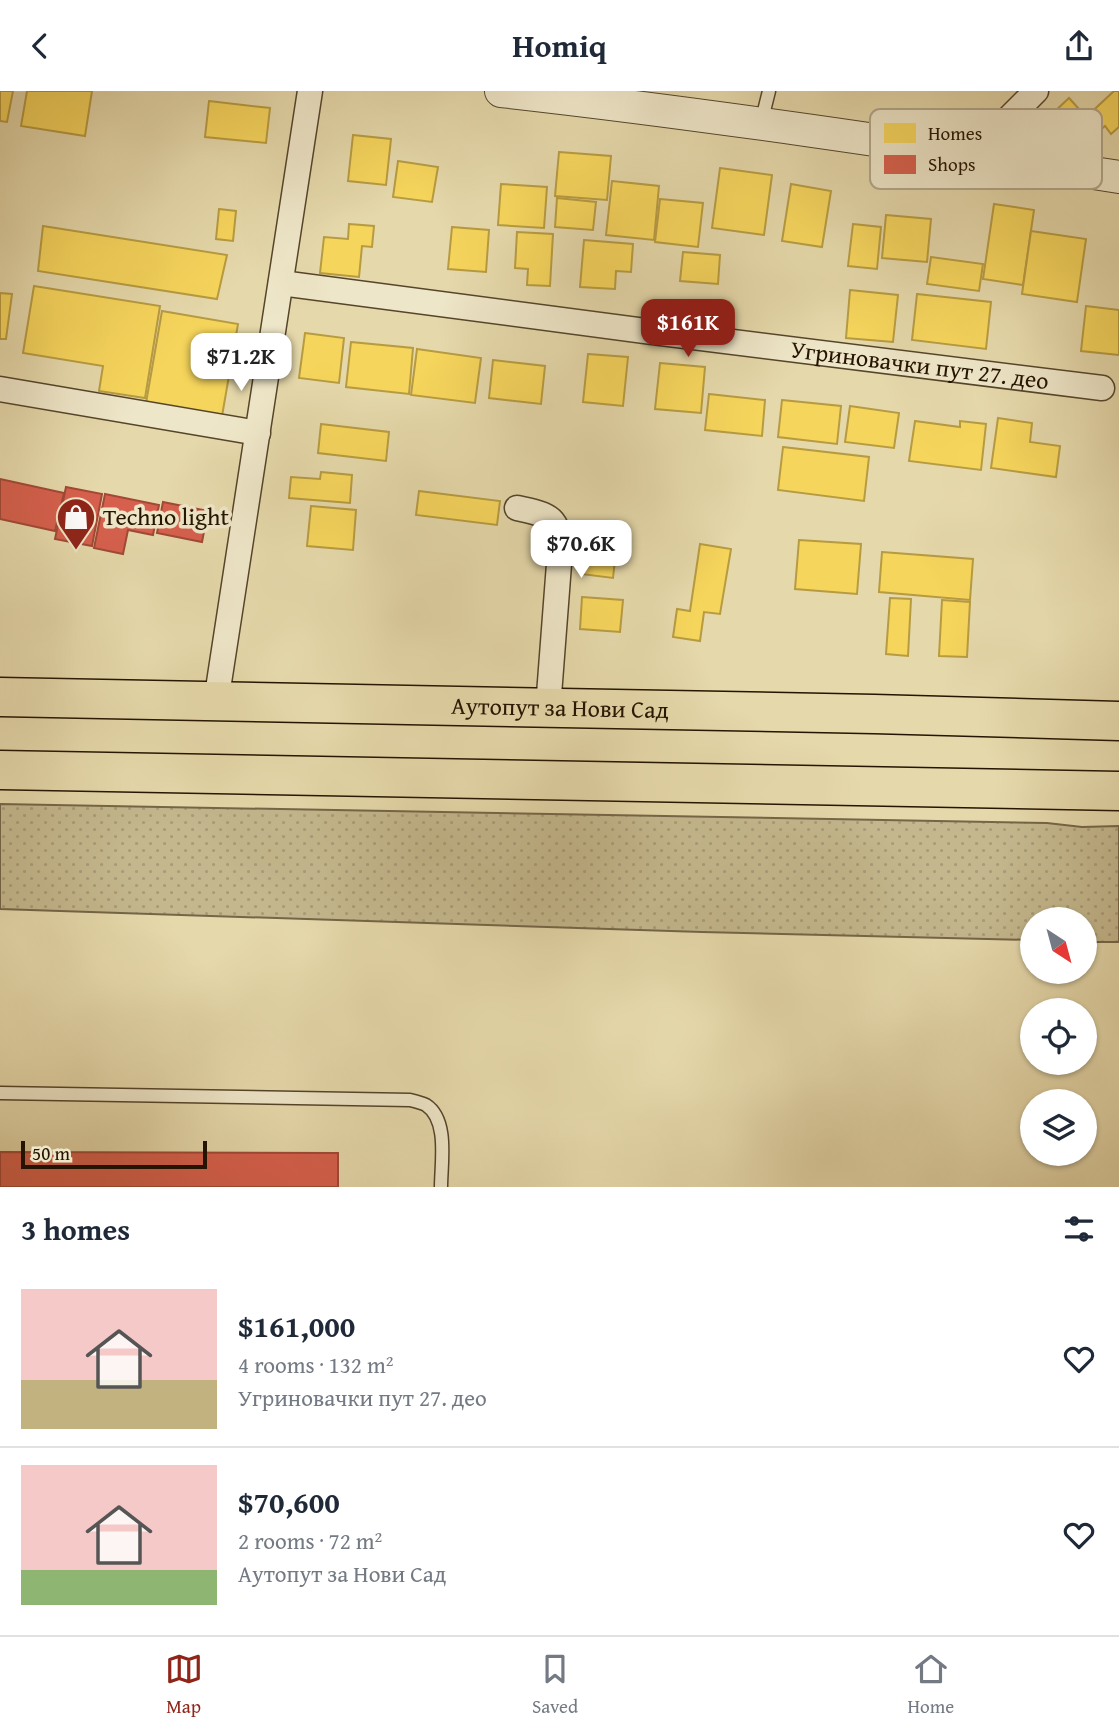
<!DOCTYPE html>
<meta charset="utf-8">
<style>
:root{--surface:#fff;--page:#f2f2f3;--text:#1f2937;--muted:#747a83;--line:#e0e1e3;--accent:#8f2418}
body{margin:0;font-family:"Gentium Book Plus",serif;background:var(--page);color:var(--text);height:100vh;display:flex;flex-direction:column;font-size:26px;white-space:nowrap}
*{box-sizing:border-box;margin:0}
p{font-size:23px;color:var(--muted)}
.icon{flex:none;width:38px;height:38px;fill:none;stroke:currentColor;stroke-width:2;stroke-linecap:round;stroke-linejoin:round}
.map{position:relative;height:1096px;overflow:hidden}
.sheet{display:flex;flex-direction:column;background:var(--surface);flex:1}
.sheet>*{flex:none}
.needle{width:46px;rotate:144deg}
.buttons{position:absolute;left:1020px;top:816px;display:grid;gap:14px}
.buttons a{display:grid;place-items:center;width:77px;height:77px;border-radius:50%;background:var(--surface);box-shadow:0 2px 5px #0004;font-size:35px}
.scale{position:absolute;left:21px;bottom:18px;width:186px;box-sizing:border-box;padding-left:7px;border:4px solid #251401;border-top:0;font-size:19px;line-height:24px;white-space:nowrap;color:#251401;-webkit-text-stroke:5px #eee6c8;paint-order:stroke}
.price{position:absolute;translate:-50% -60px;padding:0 16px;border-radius:14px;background:#fff;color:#222;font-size:23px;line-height:46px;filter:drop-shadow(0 2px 4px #0008)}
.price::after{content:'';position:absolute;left:50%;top:42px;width:21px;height:16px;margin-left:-10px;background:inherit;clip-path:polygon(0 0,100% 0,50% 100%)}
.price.current{background:var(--accent);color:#fff}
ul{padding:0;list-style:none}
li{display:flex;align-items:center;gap:21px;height:175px;padding:0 21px}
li+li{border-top:2px solid var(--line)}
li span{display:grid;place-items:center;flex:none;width:196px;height:140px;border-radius:0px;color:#555}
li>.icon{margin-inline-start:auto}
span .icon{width:84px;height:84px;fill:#fffc;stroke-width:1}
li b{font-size:30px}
h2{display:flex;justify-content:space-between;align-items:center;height:84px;padding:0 21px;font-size:30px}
header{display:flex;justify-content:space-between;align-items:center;height:91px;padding:0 21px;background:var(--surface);font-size:32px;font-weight:700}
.menu{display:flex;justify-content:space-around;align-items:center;height:98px;border-top:2px solid var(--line);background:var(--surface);font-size:19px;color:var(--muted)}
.menu a{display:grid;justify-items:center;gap:4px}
.menu .current{color:var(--accent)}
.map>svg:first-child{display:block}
.grass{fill:url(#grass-dots);stroke:#746647;stroke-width:2}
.homes{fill:#f6d55c;stroke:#b79b41;stroke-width:2}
.shops{fill:#d6604d;stroke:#a14936;stroke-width:2}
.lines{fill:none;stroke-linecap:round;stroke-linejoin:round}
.service-casing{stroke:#55452b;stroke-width:15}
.minor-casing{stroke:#55452b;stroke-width:27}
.tertiary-casing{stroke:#55452b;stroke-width:34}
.primary-casing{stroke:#251401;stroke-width:41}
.service{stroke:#eee6c8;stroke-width:12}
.minor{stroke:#eee6c8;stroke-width:24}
.tertiary{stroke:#eee6c8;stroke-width:32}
.primary{stroke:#e5d8aa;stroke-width:38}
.labels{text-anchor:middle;stroke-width:7;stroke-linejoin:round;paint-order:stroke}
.street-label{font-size:24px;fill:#251401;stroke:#eee6c8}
.poi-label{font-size:24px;fill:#251401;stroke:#eee6c8;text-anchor:start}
.key{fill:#eee6c8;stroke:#b2a78c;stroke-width:2}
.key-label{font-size:19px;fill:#251401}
</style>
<header><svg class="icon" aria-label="back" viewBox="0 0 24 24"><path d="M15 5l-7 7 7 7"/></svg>Homiq<svg class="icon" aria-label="share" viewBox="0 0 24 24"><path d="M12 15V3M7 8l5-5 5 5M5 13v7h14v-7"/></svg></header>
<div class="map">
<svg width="1119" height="1096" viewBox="0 0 1119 1096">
<defs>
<pattern id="grass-dots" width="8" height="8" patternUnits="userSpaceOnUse" patternTransform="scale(1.75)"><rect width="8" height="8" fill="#c4b78d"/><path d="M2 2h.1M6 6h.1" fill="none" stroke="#a89c78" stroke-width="1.8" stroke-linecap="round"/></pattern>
</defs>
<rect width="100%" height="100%" fill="#e5d8aa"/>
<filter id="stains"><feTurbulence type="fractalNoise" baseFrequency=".00286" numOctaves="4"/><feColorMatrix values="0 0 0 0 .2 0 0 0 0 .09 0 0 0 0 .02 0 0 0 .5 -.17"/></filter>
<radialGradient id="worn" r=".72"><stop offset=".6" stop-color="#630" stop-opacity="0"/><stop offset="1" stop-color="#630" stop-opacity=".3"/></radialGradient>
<polygon class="grass" points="0,713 1047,732 1082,736 1119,735 1119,851 1085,851 1085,828 1032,828 1032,849 702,841 0,818"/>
<g class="homes">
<polygon points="0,0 13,0 7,31 0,30"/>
<polygon points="27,0 92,0 85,45 21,35"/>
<polygon points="1114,0 1119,0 1119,36 1111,43 1105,35 1097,42 1084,28"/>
<polygon points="1069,7 1079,18 1064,33 1053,22"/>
<polygon points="209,10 270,17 266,52 205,46"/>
<polygon points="353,44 391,48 386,94 348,90"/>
<polygon points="559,61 611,65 607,109 555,105"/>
<polygon points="398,70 438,76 432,111 393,106"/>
<polygon points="720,77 772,84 764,144 712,137"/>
<polygon points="612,90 659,95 654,149 606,144"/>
<polygon points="501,93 547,96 544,137 498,134"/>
<polygon points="791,93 831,100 822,156 782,150"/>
<polygon points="557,107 596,111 593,139 555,136"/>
<polygon points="660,108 703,112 698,156 655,151"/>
<polygon points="994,113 1034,119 1023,194 983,188"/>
<polygon points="219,118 236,120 233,150 216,148"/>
<polygon points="886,124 931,128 927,171 882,167"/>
<polygon points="349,133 374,135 372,156 362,155 359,186 320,182 324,146 348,148"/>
<polygon points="853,133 881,136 877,178 848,175"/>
<polygon points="43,135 227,164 217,208 38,180"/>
<polygon points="452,136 489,139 486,181 448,178"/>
<polygon points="1031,140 1086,148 1077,211 1022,203"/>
<polygon points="517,141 553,143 550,195 527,194 528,178 515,177"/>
<polygon points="584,149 633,153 631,181 616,180 615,198 580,196"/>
<polygon points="683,161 720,164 718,193 680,190"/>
<polygon points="931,166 983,173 979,200 927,193"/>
<polygon points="34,195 160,215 145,307 99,300 103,275 23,262"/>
<polygon points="850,199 898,204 893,251 846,247"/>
<polygon points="0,202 12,203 6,248 0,248"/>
<polygon points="917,203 991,211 986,258 912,249"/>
<polygon points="1086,215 1119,219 1119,264 1081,260"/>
<polygon points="162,220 238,233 222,325 146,312"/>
<polygon points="305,242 344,247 339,292 299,287"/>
<polygon points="351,251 413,257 409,303 346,296"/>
<polygon points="417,258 481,267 475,312 411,304"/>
<polygon points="588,263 628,266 623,315 583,311"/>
<polygon points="493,269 545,275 541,313 489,307"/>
<polygon points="660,272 705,276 701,322 655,318"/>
<polygon points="709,303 765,309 762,345 705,339"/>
<polygon points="782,309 841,315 837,353 778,346"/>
<polygon points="850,315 899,322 894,357 845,351"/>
<polygon points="998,327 1032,332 1030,351 1060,355 1056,386 991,377"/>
<polygon points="915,330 960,336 960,330 986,333 981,379 909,370"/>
<polygon points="321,333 389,341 386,370 318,362"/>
<polygon points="783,356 869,366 864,410 778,399"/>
<polygon points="321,381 352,384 350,412 289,407 291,386 320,388"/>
<polygon points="419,400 500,410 497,434 416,424"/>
<polygon points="311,415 356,419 353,459 307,455"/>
<polygon points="585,446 617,450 613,487 581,483"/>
<polygon points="799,449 861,453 857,503 795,498"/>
<polygon points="700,453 731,458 720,523 704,521 700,550 673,546 677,518 690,520"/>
<polygon points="882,461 973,468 970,509 879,501"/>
<polygon points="582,506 623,509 620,541 580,538"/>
<polygon points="890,507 911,508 908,565 886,563"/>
<polygon points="942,509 970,511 967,566 939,565"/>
</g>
<g class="shops">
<polygon points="0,388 64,402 55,440 0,428"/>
<polygon points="66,396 102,403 92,455 55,448"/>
<polygon points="105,403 159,414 153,444 128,439 123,463 94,457"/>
<polygon points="163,411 208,420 202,451 157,442"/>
<polygon points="0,1061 338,1062 338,1096 0,1096"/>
</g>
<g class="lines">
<g class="service-casing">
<g id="service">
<polyline points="761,32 769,0"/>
<path d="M 0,1002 L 410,1009 C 414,1010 422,1012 426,1014 C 449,1029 441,1072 441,1096"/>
</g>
</g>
<g class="minor-casing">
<g id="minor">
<polyline points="990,66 998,42 1008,28 1036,0"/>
<path id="s1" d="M 281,192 L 645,240 L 1102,297"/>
<polyline points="0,298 258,342"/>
<path d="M 517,417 C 548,424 559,424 560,460 L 548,617"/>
<polyline points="216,611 310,0"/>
</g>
</g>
<g class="tertiary-casing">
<path id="tertiary" d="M 501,0 C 707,23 913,54 1119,86"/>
</g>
<g class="primary-casing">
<g id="primary">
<path id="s2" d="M 0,606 L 874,623 L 1119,630"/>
<polyline points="0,679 1119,700"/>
</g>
</g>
<use href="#service" class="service"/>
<use href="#minor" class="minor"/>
<use href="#tertiary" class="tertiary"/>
<use href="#primary" class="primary"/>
</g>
<defs>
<g id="shop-pin" transform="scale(2.0125)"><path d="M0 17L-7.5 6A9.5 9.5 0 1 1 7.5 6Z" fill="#8f2418" stroke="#eee6c8"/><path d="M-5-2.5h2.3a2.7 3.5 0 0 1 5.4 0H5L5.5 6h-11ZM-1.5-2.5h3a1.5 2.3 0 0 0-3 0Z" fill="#fff"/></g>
</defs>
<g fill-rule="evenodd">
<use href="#shop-pin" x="76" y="426"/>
</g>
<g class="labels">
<g class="street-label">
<text dy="8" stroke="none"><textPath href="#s1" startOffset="644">Угриновачки пут 27. део</textPath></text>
<text dy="8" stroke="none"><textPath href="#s2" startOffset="560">Аутопут за Нови Сад</textPath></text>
</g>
<g class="poi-label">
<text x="103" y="434">Techno light</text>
</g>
</g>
<rect x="870" y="18" width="232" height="80" rx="10" class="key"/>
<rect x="884" y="32" width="32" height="20" fill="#f6d55c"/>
<rect x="884" y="64" width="32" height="19" fill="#d6604d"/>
<g class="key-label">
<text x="928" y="49">Homes</text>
<text x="928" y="80">Shops</text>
</g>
<rect width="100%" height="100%" filter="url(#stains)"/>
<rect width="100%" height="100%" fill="url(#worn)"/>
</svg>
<div class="buttons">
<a><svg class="needle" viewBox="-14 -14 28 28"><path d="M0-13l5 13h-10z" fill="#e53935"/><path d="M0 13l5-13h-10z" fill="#747a83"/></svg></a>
<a><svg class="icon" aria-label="locate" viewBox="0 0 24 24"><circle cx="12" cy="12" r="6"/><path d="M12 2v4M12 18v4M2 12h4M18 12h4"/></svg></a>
<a><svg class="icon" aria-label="layers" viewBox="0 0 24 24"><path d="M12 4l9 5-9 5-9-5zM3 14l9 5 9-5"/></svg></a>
</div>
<div class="scale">50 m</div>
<b class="price current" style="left:688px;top:268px">$161K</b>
<b class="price" style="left:241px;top:302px">$71.2K</b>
<b class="price" style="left:581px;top:489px">$70.6K</b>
</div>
<section class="sheet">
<h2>3 homes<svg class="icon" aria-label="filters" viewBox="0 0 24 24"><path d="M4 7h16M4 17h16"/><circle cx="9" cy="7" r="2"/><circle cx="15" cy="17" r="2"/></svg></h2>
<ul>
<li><span style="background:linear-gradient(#f6c9c9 65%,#c2b280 0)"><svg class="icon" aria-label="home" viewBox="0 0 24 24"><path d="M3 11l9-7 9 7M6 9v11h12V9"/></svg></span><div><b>$161,000</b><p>4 rooms · 132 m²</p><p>Угриновачки пут 27. део</p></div><svg class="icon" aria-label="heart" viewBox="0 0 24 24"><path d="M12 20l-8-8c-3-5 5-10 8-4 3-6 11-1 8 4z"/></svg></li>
<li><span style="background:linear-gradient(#f6c9c9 75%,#8fb573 0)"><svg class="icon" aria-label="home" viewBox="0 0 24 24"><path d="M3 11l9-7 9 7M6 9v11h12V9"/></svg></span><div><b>$70,600</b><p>2 rooms · 72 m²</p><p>Аутопут за Нови Сад</p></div><svg class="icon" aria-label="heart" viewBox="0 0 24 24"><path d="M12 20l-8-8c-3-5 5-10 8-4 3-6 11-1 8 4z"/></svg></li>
</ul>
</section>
<nav class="menu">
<a class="current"><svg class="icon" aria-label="map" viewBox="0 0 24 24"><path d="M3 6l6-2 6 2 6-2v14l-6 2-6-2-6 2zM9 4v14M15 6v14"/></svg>Map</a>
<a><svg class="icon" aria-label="saved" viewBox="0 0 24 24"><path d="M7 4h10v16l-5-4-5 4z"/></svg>Saved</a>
<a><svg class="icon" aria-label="home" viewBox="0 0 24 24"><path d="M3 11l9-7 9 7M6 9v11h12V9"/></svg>Home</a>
</nav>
